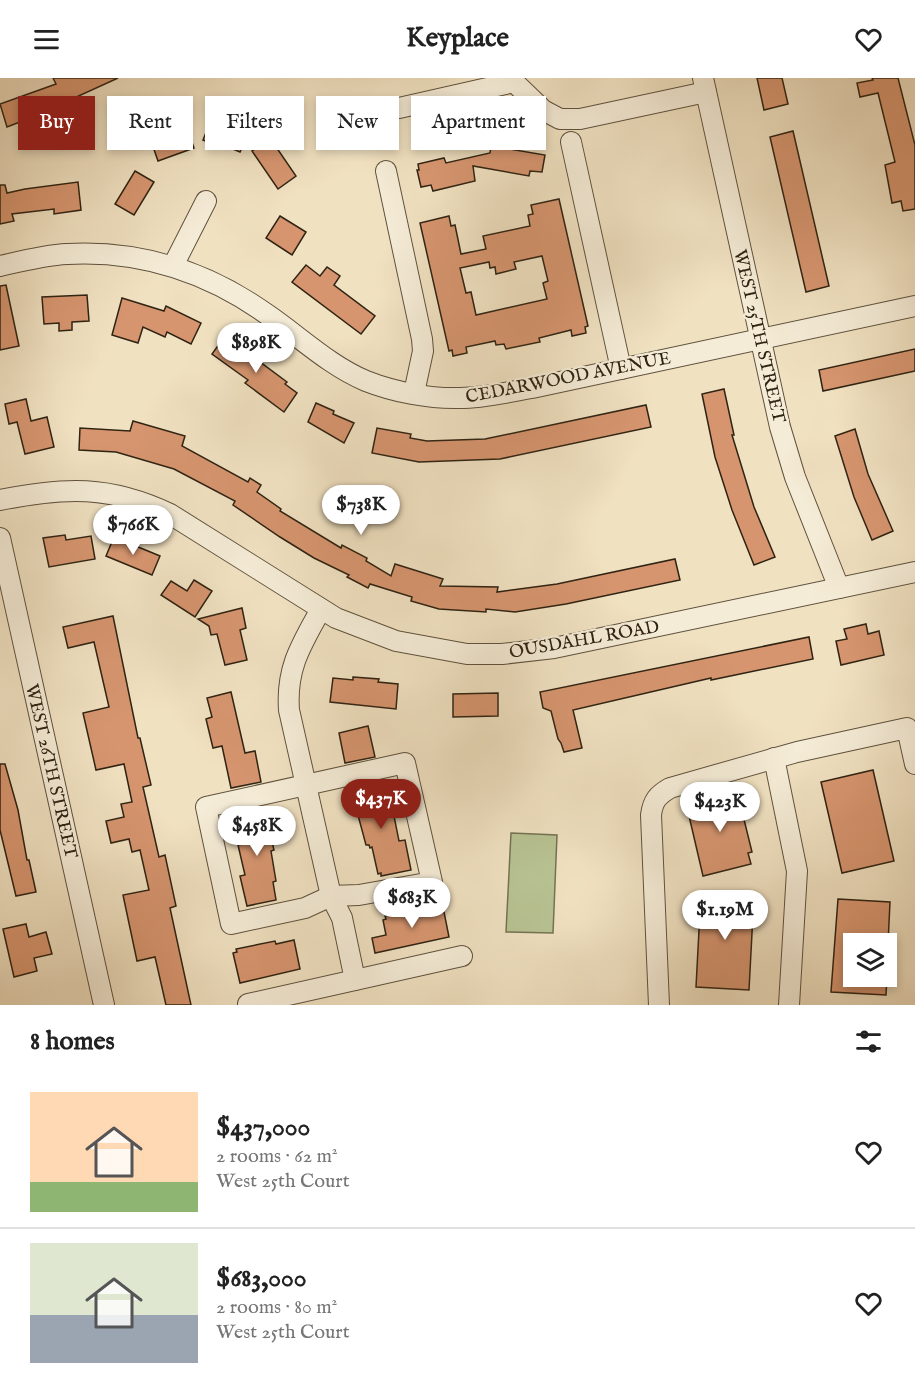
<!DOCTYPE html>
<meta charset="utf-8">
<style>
:root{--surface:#fff;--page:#f2f2f2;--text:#222;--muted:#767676;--line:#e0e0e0;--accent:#8f2418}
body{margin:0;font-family:"IM FELL English",serif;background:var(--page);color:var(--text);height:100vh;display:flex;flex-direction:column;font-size:22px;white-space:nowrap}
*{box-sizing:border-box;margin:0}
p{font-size:20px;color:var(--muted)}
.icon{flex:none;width:33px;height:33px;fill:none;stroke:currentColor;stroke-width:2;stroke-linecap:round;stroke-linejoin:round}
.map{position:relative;height:927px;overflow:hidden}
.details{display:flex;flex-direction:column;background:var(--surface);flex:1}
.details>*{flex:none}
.hud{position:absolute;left:18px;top:18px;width:600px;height:54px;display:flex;gap:12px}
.buttons{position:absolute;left:843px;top:855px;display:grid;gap:12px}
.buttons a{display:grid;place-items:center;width:54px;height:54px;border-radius:0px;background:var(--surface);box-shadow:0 3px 9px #0003;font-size:30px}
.price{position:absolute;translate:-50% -51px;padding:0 14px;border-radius:21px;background:#fff;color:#222;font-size:20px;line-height:39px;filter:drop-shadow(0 2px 3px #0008)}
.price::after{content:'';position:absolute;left:50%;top:36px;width:18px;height:14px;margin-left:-9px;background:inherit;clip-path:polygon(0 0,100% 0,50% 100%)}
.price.active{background:var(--accent);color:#fff}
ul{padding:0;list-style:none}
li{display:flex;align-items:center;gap:18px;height:150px;padding:0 30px}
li+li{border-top:2px solid var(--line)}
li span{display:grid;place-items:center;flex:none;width:168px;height:120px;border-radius:0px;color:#555}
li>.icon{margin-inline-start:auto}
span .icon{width:72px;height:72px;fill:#fffc;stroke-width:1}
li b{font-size:26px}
h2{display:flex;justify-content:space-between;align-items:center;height:72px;padding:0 30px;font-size:26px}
.tag{padding:0 21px;border-radius:0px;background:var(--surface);box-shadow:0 3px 9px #0003;font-size:21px;line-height:54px}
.tag.active{background:var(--accent);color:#fff}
header{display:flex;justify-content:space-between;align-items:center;height:78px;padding:0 30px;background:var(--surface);font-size:27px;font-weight:700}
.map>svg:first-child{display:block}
.green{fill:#b8c393;stroke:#747353;stroke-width:1.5}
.building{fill:#d6956f;stroke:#2f2313;stroke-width:1.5;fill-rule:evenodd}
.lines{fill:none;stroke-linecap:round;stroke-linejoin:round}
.minor-casing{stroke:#5f523e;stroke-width:22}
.minor{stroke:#f5ecd7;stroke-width:20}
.labels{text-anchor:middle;stroke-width:4.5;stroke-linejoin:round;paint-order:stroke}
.street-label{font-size:18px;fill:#2f2313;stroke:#f5ecd7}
</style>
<header><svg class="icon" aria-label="menu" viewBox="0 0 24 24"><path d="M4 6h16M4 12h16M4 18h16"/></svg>Keyplace<svg class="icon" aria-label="heart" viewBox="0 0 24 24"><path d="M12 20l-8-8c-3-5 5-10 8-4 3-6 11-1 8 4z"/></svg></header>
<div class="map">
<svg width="915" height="927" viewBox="0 0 915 927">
<rect width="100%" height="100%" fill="#f0e1c1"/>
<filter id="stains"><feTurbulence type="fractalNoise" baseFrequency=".00333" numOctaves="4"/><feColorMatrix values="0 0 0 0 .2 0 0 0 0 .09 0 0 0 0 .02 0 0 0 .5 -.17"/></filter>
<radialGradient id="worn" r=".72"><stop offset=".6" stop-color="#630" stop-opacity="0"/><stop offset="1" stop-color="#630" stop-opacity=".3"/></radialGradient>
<polygon class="green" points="511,755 557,757 553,855 506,854"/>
<g class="building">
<polygon points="53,0 118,0 50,31 51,32 7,49 0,26 56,6"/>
<polygon points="757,0 782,0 788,26 764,32"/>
<polygon points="872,0 898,0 915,67 915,131 903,133 901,123 892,125 885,87 895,84 878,15 860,19 857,5 873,2"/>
<polygon points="213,37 250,52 240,74 221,66 220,69 203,62"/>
<polygon points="186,47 194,70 158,83 150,60"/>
<polygon points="793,53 829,208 806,214 770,59"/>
<polygon points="270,60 296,98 278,111 252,73"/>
<polygon points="491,68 545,77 542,94 530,93 529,98 473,88 475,103 433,113 431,107 421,109 417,92 419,92 418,86 444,80 446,85 490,75"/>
<polygon points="135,93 154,104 134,137 115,126"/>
<polygon points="78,104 81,132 54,136 54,131 12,136 14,143 0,146 0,107 5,107 7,115 25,111"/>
<path d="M 559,121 L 588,248 L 585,249 L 586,255 L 572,258 L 571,252 L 539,260 L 540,264 L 506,271 L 504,266 L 496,267 L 495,263 L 466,269 L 467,275 L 453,278 L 452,272 L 449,273 L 420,145 L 449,138 L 451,148 L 455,147 L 461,176 L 486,171 L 483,158 L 530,148 L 528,137 L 533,136 L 531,127 ZM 542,178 L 548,203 L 543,205 L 547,221 L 476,237 L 471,214 L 466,215 L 460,190 L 489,184 L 490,190 L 495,189 L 496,196 L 516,191 L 514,184 Z"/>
<polygon points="280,138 306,154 292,177 266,160"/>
<polygon points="306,187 320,198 327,189 340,198 334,207 375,238 361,256 292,204"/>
<polygon points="6,207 19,268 0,272 0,208"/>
<polygon points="87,217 89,243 72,244 72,252 59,253 59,245 44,246 42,219"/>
<polygon points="122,220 164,233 166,228 201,245 191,266 167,254 165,259 143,249 138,265 112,257"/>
<polygon points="225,258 287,304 285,306 297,315 284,334 245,305 248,302 212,276"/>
<polygon points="915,271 915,293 823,313 819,292"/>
<polygon points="724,311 734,357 732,357 754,429 775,479 754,487 732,432 715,379 702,316"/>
<polygon points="26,321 31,343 47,339 54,369 25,376 17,344 9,346 5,326"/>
<polygon points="316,325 334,333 333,336 354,345 344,365 308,344"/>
<polygon points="646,327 651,349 500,381 419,384 372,375 377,350 411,356 410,360 427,363 485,361"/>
<polygon points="133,343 185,358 182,368 248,404 250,400 261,407 257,414 281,431 280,433 341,470 342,467 367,480 366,483 391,498 395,486 443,501 440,508 498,509 497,514 557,506 675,481 680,502 566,526 515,534 486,531 486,534 439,531 411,523 412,519 370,506 368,510 347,499 349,497 314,480 280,459 233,427 235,423 174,391 116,374 79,372 80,350 130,353"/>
<polygon points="855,351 868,396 893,453 872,462 854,419 835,358"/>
<polygon points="65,457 66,462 91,458 95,481 49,489 43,460"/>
<polygon points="114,459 160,478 152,497 106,478"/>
<polygon points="194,502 212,513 195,539 161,517 171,503 187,513"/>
<polygon points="242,530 246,550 240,552 247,582 225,587 217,556 211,557 209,548 198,541"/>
<polygon points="113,538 138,660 140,660 151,707 143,709 159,779 165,777 176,828 170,830 191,927 166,927 155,879 137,883 123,817 149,812 140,772 132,774 129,761 111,765 106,743 124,739 121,726 132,724 124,686 96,692 83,635 109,629 94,564 68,570 63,549"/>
<polygon points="866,546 868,556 879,553 884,577 841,587 836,563 847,561 844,551"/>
<polygon points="809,559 813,581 711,602 711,600 573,632 582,670 564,674 561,665 558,661 551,633 543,630 540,614"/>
<polygon points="353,599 379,601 378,604 398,606 396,631 330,624 333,600 353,602"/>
<polygon points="231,614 245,675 255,673 261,704 231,710 222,668 213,670 206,641 212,639 207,620"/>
<polygon points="498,615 498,638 453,639 453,616"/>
<polygon points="368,648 375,679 345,685 339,655"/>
<polygon points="0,686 5,686 18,732 27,782 29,782 36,814 16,818 0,752"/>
<polygon points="873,692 894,783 842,795 821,704"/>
<polygon points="381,704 387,734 393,733 399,763 405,762 411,792 381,798 381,795 378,796 372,769 370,770 369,767 366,767 351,711"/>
<polygon points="737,713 752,774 748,775 751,786 703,798 686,725"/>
<polygon points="267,730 273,759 271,760 274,772 271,773 276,803 273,804 276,822 247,828 240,798 245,797 238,767 243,766 237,736"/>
<polygon points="701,814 754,817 749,912 696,909"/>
<polygon points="838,821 890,824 888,866 854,866 854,898 887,898 886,917 831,914"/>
<polygon points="443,829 449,859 375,875 372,860 386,857 383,842 386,841 385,838 424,830 425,833"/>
<polygon points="26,846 29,859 46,854 52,876 34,880 37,893 14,899 3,851"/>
<polygon points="294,862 300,891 240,905 233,875 237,874 236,871 275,863 276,866"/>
</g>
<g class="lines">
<g class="minor-casing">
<g id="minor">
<polyline points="703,0 780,349 795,399 839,510"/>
<polyline points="399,30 514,4 543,32 560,41 580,41 706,14"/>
<polyline points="571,64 621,291"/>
<polyline points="386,93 422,261 423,273 414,315"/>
<path d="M 0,188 C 22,183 45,177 67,176 C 141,172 208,194 268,237 C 300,259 330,288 366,303 C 394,314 430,321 460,320 C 484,320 508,314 532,310 L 915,228"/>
<polyline points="173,188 206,123"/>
<path d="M 0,422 C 65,409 109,407 170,436 L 336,540 L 396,563 L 467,576 L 502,576 L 554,570 L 915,494"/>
<polyline points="0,460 104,927"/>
<path d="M 321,531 C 301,567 286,590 289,632 L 331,818 L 342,840 L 355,902"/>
<polyline points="774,680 797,793 789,927"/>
<polygon points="405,685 432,804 359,817 331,818 305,830 231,846 206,729"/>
<polyline points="248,926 462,878"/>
<path d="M 659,927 L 651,737 C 653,722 658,717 670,710 L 797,674 L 907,650 L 915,686"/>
</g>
</g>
<use href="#minor" class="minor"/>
</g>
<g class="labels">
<g class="street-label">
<text transform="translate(760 258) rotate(77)" y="6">WEST 25TH STREET</text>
<text transform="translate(568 299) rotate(-11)" y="6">CEDARWOOD AVENUE</text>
<text transform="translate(584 561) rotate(-10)" y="6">OUSDAHL ROAD</text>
<text transform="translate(52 693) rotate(77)" y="6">WEST 26TH STREET</text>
</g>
</g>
<rect width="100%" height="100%" filter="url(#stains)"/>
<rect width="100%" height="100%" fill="url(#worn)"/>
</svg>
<div class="buttons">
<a><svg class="icon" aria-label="layers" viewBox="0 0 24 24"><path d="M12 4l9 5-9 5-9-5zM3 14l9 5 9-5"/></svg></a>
</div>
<b class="price" style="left:256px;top:296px">$898K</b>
<b class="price" style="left:361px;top:458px">$738K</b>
<b class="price" style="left:133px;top:478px">$766K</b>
<b class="price active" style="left:381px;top:752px">$437K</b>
<b class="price" style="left:720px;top:755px">$423K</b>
<b class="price" style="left:257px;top:779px">$458K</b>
<b class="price" style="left:412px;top:851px">$683K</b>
<b class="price" style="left:725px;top:863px">$1.19M</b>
<div class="hud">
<a class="tag active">Buy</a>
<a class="tag">Rent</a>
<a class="tag">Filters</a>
<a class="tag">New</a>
<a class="tag">Apartment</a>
</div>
</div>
<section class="details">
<h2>8 homes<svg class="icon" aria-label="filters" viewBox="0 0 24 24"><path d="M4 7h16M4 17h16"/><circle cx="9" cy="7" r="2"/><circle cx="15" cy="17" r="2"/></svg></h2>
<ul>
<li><span style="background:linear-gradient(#ffd9b3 75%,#8fb573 0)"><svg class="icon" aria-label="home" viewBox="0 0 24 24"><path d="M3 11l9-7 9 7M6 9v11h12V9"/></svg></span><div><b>$437,000</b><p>2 rooms · 62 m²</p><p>West 25th Court</p></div><svg class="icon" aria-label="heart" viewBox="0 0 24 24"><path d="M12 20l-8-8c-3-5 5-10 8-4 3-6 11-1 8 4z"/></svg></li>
<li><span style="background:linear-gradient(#dfe7d0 60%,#9aa5b1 0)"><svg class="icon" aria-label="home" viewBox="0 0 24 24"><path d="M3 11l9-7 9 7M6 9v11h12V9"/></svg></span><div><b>$683,000</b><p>2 rooms · 80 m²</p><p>West 25th Court</p></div><svg class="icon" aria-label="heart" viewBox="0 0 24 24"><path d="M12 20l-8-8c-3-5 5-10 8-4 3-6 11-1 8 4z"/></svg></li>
</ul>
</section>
